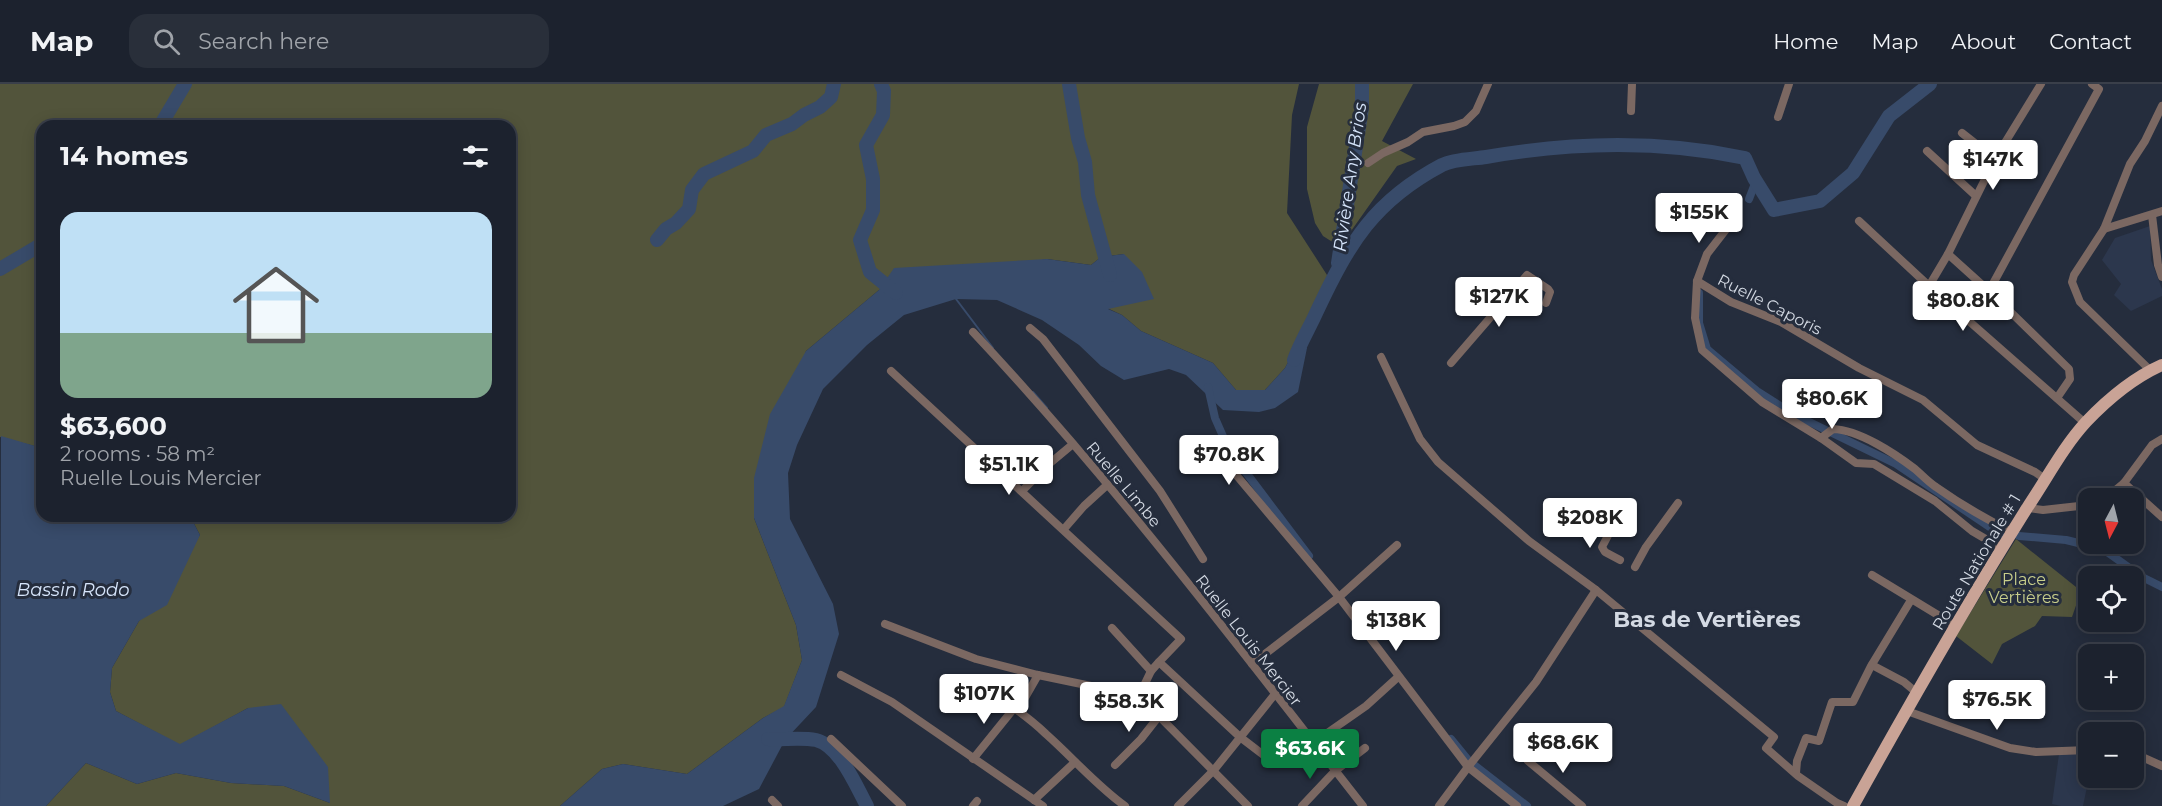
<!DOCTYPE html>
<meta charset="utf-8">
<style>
:root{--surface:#1c222e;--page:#292f3a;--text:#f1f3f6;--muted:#a0a4aa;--line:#3a3f4a;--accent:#0b8043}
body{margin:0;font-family:Montserrat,sans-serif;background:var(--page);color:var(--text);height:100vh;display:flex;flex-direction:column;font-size:22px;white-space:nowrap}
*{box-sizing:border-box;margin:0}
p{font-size:20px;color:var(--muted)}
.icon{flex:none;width:33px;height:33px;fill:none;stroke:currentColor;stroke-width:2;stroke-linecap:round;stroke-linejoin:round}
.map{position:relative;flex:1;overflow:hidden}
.side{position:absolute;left:36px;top:36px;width:480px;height:402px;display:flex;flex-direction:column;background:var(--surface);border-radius:18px;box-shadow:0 3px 15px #0003,0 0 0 2px var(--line)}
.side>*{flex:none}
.needle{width:39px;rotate:187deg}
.controls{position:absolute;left:2078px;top:404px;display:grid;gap:12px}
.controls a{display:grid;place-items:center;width:66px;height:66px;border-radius:12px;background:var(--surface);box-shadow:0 3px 15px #0003,0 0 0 2px var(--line);font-size:30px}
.price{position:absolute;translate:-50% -51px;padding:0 14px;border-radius:6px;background:#fff;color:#222;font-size:20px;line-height:39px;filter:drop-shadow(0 2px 3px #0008)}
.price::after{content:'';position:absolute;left:50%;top:36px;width:18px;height:14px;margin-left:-9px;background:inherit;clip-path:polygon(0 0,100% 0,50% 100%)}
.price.active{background:var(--accent);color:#fff}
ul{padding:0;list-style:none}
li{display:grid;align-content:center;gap:12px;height:318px;padding:0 24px}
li+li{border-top:2px solid var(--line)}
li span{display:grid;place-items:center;height:186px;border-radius:18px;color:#555}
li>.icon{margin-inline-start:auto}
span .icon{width:108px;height:108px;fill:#fffc;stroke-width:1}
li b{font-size:26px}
h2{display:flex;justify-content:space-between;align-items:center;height:72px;padding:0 24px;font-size:26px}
header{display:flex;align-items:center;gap:36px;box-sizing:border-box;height:84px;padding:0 30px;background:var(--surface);border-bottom:2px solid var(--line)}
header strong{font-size:28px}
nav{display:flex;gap:33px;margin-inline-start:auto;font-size:21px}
.search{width:420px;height:54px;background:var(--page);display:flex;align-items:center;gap:15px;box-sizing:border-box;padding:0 21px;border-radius:18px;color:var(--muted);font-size:22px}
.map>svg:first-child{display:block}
.built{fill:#2c374d}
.green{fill:#52543b}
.water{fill:#384b6a}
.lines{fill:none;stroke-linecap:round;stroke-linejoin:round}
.stream{stroke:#384b6a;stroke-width:2}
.canal{stroke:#384b6a;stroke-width:8}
.river{stroke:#384b6a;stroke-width:14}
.street{stroke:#7b6862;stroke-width:8}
.primary{stroke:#c9a396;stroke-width:12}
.labels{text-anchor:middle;stroke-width:6;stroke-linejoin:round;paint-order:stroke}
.street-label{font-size:16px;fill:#d3d9e3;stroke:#252d3d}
.park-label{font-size:16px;fill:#c8ce8b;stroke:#252d3d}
.water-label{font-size:18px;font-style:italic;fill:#d6e5fb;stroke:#252d3d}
.district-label{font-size:22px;font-weight:bold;fill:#d3d9e3;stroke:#252d3d}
</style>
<header>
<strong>Map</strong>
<div class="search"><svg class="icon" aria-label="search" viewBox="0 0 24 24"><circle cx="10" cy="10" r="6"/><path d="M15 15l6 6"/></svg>Search here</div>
<nav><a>Home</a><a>Map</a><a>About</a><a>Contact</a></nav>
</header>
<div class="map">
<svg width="2162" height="722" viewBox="0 0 2162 722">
<rect width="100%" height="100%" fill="#252d3d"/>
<g class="built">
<polygon points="2150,142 2151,176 2162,205 2162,212 2131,227 2114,211 2121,200 2102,176 2115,154"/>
<polygon points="2088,669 2089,693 2083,722 2061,722 2052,720 2059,670"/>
</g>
<g class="green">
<polygon points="0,0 1299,0 1292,31 1287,129 1327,191 1326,206 1285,284 1265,306 1236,306 1213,279 1141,247 1122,231 1107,224 1124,170 1101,173 1091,181 1047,175 879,206 806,267 754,434 796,541 802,576 784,623 763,634 687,690 623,680 602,685 560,722 46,722 86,679 137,700 176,689 231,699 284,702 330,719 248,624 180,661 116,627 110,608 112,584 139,537 200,451 190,432 510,432 510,42 42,42 42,364 0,353"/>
<polygon points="1319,0 1413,0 1382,57 1416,75 1397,82 1344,157 1334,159 1323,152 1315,139 1307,105 1307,43"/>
<polygon points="2016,455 2081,507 2072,533 2042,532 2035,542 2002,560 1992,580 1956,552"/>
</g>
<g class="water">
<polygon points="1124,170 1142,188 1154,215 1108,225 1122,231 1141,247 1213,279 1236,306 1265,306 1285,284 1297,260 1307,264 1298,308 1275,324 1259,328 1223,326 1186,291 1169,285 1124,296 1101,282 1079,261 1042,236 997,216 956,215 904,231 867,261 823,305 797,361 788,389 790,435 833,520 839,550 816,623 785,656 759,705 723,722 560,722 602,685 623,680 687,690 763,634 784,622 802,576 796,541 754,434 754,394 770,330 806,267 879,206 894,184 1047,175 1091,181 1101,173"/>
<polygon points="1,352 42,364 42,432 190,432 200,451 167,521 139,537 112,584 110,608 116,627 180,660 248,624 281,620 328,683 330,719 284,702 231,699 176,689 137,700 86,679 46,722 0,722"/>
</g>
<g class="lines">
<g class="stream">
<polyline points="956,215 993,264"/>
<polyline points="1033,308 1047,324"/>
</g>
<g class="canal">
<polyline points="1749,115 1756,97"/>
<polyline points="1699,209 1699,239 1707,265 1757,307 1793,330 1896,380 2000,450"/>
<polyline points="1208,303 1215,334 1229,366 1309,472"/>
<polyline points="2019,452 2066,456 2103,465 2142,493 2162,503"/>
<polyline points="1451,655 1469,677 1527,722"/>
</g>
<g class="river">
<polyline points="881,0 884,7 883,31 866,61 873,95 873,126 860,156 870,188 896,209"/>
<polyline points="1069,0 1078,54 1085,78 1088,111 1110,191"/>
<polyline points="160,42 185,0"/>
<polyline points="657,156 666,145 676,139 689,125 692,106 704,90 753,67 766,51 792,40 804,31 820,23 831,13 834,0"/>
<polyline points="1338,179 1362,24 1362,0"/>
<polyline points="0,185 42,160"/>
<path d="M 1294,276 C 1300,259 1310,243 1317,227 C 1349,159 1374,117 1442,81 C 1454,75 1473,75 1486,73 C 1572,58 1660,56 1745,74 L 1754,94 L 1774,126 L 1820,117 L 1853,89 L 1889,32 L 1930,0"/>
<path d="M 768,655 C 783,656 801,653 816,656 C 840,662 856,702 867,722"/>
</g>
<g class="street">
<polyline points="1631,27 1632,0"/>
<polyline points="1778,33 1789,0"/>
<polyline points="1962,49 1995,75"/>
<polyline points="1927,67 1976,112"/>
<polyline points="1368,79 1383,69 1408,58 1423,48 1454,42 1465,38 1476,27 1488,0"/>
<polyline points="2152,131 2158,181 2162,193"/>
<polyline points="1859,137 1929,202 2085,339"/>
<polyline points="1731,139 1707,170 1697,197 1695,234 1702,266 1762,318 1821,354 1856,379 1874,380 1935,417 1972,447 2001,464"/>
<polyline points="2104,145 2162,127"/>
<polyline points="1948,170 1989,207 2069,285 2070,295 2057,314"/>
<polyline points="1697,197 1731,218 1781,238 1859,284 1923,316 1977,361 2035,388 2045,395"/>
<polyline points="1929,202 1948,170 1995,75 2041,0"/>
<polyline points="1969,236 1989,207 2099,5 2092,0"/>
<polyline points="1030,244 1043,255 1160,407 1203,475"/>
<path d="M 973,248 C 1113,397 1237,561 1363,722"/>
<polyline points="1381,273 1420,355 1438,378 1529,457 1596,506 1774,653 1766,664 1798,692 1837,719 1844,722"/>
<polyline points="1451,279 1527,191 1548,205 1550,208 1546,219"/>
<polyline points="2150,286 2080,218 2072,198 2074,191 2104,145 2130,80 2145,57 2162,22"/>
<polyline points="891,287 1181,555 1159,578 1240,653 1274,679 1286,671 1308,651"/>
<path d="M 1821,354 L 1833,345 C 1859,346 1894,369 1915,385 C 1922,391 1928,398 1936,403 C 1960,420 1986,435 2012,448"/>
<polyline points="1214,362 1232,386 1339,513 1468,683 1517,722"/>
<polyline points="2124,399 2162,433"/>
<polyline points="1022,407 1049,380 1073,360"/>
<polyline points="2106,414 2124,399 2152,361 2162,355"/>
<polyline points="2028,424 2043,426 2088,421"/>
<polyline points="1613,442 1602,463 1605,468 1620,476"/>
<polyline points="1064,445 1084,422 1107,401"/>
<polyline points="1635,483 1646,463 1678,419"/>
<polyline points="1872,491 1956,542"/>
<polyline points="885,540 976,575 1038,591 1139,612 1248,722"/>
<polyline points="1112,544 1151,587 1159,578"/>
<polyline points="1252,580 1339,513 1397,461"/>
<polyline points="1872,581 1904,598 1917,609"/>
<polyline points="841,591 892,618 1043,722"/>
<path d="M 972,596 C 998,612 1024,629 1046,650 C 1073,674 1096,701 1125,722"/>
<polyline points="1139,612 1151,587"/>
<polyline points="1018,626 1038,591"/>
<polyline points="1907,627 2010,664 2036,668 2088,666"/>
<polyline points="831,655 902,722"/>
<polyline points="1313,659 1366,622 1398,593"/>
<polyline points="2133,669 2162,682"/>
<polyline points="973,675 1015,623"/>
<polyline points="1528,677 1582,722"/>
<polyline points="1115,681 1141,655 1159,632"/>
<polyline points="1796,689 1797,677 1806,654 1819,657 1832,618 1853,618 1871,582 1911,516"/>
<polyline points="772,716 778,722"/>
<polyline points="1034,716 1075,678"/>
<polyline points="973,722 977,717"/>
<polyline points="1178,722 1214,686 1275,610"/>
<polyline points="1302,722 1335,687 1365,664"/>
<polyline points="1439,722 1468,683 1536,598 1596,506"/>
</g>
<path class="primary" d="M 1853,722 C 1909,621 1966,521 2027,424 C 2046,396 2063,363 2086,338 C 2107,316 2135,293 2162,281"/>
</g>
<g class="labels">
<g class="street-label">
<text transform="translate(1770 220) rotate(27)" y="6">Ruelle Caporis</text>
<text transform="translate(1124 400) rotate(50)" y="6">Ruelle Limbe</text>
<text transform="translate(1976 478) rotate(-59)" y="6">Route Nationale # 1</text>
<text transform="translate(1249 556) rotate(52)" y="6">Ruelle Louis Mercier</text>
</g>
<g class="park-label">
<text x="2024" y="501">Place<tspan x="2024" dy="18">Vertières</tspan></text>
</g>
<g class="water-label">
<text transform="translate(1350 93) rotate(-82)" y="6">Rivière Any Brios</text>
<text x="73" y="512">Bassin Rodo</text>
</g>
<g class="district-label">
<text x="1707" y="543">Bas de Vertières</text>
</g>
</g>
</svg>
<div class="controls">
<a><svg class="needle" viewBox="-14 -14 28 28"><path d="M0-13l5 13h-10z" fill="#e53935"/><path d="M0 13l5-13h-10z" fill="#a0a4aa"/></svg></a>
<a><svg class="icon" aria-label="locate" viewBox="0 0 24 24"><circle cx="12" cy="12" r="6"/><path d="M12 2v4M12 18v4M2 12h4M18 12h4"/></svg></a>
<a>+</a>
<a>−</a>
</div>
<b class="price" style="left:1993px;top:107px">$147K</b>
<b class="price" style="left:1699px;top:160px">$155K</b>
<b class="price" style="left:1499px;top:244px">$127K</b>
<b class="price" style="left:1963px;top:248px">$80.8K</b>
<b class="price" style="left:1832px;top:346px">$80.6K</b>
<b class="price" style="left:1229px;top:402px">$70.8K</b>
<b class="price" style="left:1009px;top:412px">$51.1K</b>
<b class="price" style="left:1590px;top:465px">$208K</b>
<b class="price" style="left:1396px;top:568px">$138K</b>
<b class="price" style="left:984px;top:641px">$107K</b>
<b class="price" style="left:1997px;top:647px">$76.5K</b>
<b class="price" style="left:1129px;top:649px">$58.3K</b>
<b class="price" style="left:1563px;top:690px">$68.6K</b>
<b class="price active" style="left:1310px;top:696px">$63.6K</b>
<section class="side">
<h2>14 homes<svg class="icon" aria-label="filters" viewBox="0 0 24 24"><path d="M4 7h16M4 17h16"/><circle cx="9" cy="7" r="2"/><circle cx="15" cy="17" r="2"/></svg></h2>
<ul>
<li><span style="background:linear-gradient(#bfe0f5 65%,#7fa58c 0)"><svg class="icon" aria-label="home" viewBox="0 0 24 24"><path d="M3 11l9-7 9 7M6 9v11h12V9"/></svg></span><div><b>$63,600</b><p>2 rooms · 58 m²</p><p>Ruelle Louis Mercier</p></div></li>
</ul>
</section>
</div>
